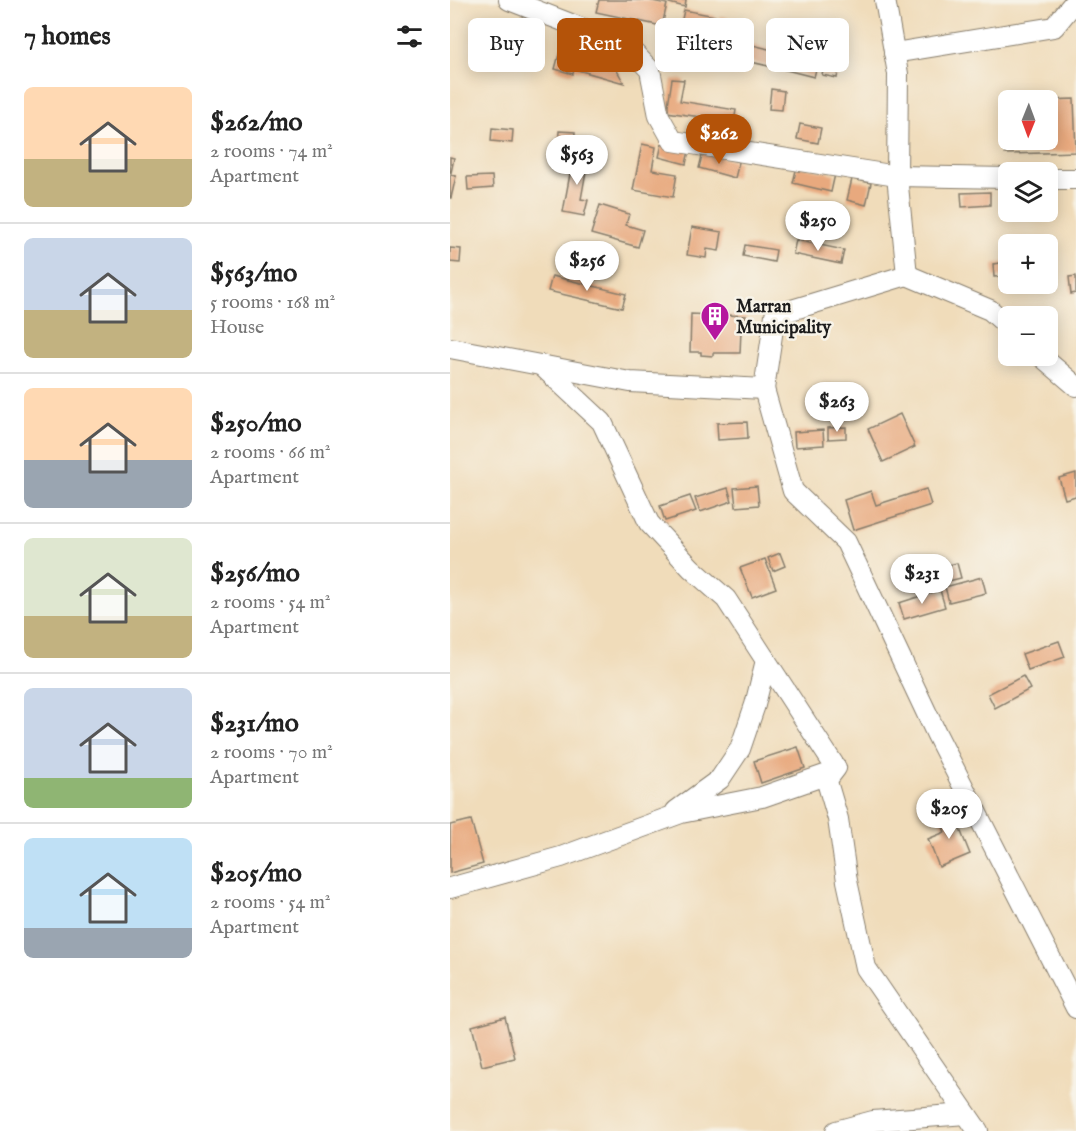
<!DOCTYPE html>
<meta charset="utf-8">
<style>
:root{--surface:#fff;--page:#f2f2f2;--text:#222;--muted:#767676;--line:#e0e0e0;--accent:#b45309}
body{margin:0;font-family:"IM FELL English",serif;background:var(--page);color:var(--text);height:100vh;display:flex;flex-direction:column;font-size:22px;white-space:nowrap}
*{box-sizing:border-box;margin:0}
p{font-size:20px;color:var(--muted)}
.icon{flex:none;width:33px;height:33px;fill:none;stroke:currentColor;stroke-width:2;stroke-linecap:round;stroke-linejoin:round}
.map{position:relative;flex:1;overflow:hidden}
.drawer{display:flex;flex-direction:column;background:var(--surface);width:450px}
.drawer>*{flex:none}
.top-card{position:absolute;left:18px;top:18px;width:518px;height:54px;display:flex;gap:12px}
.needle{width:39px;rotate:181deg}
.buttons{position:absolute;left:548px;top:90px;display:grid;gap:12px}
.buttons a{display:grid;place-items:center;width:60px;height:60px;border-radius:9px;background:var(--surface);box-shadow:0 3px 15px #0003;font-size:30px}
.price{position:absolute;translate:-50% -51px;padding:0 14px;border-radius:21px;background:#fff;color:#222;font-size:20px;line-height:39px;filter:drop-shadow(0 2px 3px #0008)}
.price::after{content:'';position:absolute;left:50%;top:36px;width:18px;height:14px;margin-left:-9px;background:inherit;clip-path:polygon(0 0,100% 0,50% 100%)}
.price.active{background:var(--accent);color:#fff}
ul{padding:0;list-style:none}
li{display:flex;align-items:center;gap:18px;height:150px;padding:0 24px}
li+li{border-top:2px solid var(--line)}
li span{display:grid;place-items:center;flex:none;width:168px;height:120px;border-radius:9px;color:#555}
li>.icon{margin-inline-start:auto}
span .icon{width:72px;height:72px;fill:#fffc;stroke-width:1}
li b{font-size:26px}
h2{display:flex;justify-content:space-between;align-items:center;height:72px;padding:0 24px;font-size:26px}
.pill{padding:0 21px;border-radius:9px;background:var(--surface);box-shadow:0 3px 15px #0003;font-size:21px;line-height:54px}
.pill.active{background:var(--accent);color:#fff}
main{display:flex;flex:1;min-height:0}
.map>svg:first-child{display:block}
.building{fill:#e8a97e}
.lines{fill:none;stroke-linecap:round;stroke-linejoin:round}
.minor-casing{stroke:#867c6b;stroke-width:22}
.minor{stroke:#fff;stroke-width:20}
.labels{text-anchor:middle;stroke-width:5;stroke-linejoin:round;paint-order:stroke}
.poi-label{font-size:18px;font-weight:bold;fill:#1c1c1c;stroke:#f7f3e8;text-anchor:start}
</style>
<main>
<section class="drawer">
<h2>7 homes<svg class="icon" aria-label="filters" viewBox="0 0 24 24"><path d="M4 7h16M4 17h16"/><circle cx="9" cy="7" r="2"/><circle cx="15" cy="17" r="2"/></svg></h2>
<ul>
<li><span style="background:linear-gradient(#ffd9b3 60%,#c2b280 0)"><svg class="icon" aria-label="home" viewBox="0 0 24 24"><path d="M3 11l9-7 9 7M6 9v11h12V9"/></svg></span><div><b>$262/mo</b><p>2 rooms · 74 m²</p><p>Apartment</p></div></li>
<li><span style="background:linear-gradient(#c9d6e8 60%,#c2b280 0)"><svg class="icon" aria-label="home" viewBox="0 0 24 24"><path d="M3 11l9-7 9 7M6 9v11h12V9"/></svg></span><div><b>$563/mo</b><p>5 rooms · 168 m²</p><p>House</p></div></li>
<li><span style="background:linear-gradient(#ffd9b3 60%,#9aa5b1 0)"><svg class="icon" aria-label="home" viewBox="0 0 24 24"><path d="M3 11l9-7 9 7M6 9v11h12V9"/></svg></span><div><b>$250/mo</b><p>2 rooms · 66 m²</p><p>Apartment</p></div></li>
<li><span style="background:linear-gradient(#dfe7d0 65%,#c2b280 0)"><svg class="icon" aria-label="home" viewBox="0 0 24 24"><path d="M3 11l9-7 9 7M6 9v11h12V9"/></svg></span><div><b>$256/mo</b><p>2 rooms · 54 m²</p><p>Apartment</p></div></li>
<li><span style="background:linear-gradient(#c9d6e8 75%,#8fb573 0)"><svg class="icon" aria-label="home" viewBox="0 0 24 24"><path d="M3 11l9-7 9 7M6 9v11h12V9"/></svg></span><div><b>$231/mo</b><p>2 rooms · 70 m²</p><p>Apartment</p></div></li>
<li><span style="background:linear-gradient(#bfe0f5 75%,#9aa5b1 0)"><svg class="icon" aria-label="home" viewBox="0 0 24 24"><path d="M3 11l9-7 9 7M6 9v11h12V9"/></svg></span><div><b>$205/mo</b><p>2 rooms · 54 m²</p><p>Apartment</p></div></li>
</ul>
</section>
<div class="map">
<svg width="626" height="1131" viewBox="0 0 626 1131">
<rect width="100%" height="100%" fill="#f7f3e8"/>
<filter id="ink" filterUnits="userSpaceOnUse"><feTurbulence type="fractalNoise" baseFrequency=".0167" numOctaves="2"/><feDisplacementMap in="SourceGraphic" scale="12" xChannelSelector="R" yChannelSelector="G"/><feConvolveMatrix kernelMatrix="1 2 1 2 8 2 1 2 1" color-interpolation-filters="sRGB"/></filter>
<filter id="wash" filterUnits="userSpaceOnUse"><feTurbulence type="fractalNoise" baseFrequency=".008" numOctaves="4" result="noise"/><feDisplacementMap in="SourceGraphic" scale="24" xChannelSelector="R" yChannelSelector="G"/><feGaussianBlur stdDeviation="1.35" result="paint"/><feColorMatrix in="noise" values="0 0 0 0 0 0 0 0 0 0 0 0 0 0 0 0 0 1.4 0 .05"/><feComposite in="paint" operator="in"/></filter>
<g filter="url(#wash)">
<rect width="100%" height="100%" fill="#f0dcba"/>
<g id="blocks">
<g class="building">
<polygon points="149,0 198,0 217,4 212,26 146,12"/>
<polygon points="219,0 236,0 235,7 219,3"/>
<polygon points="234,10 265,16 261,34 230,28"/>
<polygon points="270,16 295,22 290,42 331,52 327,68 262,53"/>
<polygon points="28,21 64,27 61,45 25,39"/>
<polygon points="218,28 235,30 232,52 215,50"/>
<polygon points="113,40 157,53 174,83 124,69 123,74 105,69"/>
<polygon points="336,53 368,62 364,77 332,69"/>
<polygon points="374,64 389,66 387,78 372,75"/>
<polygon points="222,79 234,80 230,101 286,110 284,122 217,112"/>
<polygon points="321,89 334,91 332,110 319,109"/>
<polygon points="624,99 626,152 555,154 554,101 558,101 558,140 597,140 597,100"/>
<polygon points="350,124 371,128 368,143 347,139"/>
<polygon points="42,128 63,130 62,143 41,141"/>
<polygon points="109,131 125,132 124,148 108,147"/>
<polygon points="192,144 206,147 202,170 227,174 223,197 183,190"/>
<polygon points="212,144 239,151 236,164 209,157"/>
<polygon points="124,152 139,155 131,199 138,200 134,216 113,212"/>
<polygon points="253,152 289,162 285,178 249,168"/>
<polygon points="0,157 4,158 1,173 0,172"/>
<polygon points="347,166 385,174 381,192 343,183"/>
<polygon points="0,175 6,176 1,198 0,198"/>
<polygon points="42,176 43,188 18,190 17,177"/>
<polygon points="402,179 421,183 416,205 397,200"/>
<polygon points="540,192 540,205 512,207 511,193"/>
<polygon points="150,205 179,214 176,225 193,230 188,247 141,234"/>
<polygon points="242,227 272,232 269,251 257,249 256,258 237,255"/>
<polygon points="346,240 394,250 391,264 343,254"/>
<polygon points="295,245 326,250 324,262 293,256"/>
<polygon points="0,248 11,249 10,263 0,262"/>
<polygon points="558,262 558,276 544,277 543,264"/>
<polygon points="102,276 176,294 172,308 98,291"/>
<polygon points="626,276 626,293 621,294 619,277"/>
<polygon points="262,311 277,312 277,315 296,316 296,330 291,330 290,353 263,353 263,356 251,355 251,352 240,352 241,314 262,315"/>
<polygon points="450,414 465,447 433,462 418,429"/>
<polygon points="297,422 298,438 268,440 267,423"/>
<polygon points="396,427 396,438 378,439 378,428"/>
<polygon points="373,430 374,445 345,447 344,432"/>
<polygon points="626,473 626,496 615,499 609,478"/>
<polygon points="307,486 309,505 286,507 284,488"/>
<polygon points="278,488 282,501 250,512 245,498"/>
<polygon points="476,489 481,505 403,530 394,500 421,491 426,505"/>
<polygon points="240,496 246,511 215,521 210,506"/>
<polygon points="330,553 335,566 323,571 318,558"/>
<polygon points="315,559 326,588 302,597 290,568"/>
<polygon points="507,563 511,578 490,583 487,568"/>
<polygon points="532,577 536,593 499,602 495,587"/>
<polygon points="490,590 495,607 454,619 449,603"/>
<polygon points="609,641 615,657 578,670 572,654"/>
<polygon points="573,676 580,689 545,708 538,694"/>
<polygon points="348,747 355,768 311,783 304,761"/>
<polygon points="501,807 520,854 489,867 478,839 495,832 487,813"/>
<polygon points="21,820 33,864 0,873 0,825"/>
<polygon points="55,1017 65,1058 32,1066 22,1026"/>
</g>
</g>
</g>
<g filter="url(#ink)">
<use href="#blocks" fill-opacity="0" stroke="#867c6b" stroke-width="1.5"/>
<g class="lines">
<g class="minor-casing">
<g id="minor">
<polyline points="59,0 139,31 181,50 200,70 209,116 223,141 447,176 558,178"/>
<polyline points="444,53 604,27 626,0"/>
<polyline points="597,179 626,179"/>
<polyline points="457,275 540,310 558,326"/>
<polyline points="0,348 180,382 314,389 325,315 457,275 447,176 448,74 435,0"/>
<polyline points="591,356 626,386"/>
<polyline points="91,365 152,422 199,523 241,568 276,599 386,768 376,781"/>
<polyline points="314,389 343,491 396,542 487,735 626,1008"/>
<polyline points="226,811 270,779 290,749 305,705 316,660"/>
<polyline points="0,888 111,857 231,813 312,797 375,775 388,819 397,881 416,968 528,1131"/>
<polyline points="386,1131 423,1121 516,1114"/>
</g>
</g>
<use href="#minor" class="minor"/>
</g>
</g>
<defs>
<g id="building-pin" transform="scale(1.5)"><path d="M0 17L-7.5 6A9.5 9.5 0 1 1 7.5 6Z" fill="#b5179e" stroke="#f7f3e8"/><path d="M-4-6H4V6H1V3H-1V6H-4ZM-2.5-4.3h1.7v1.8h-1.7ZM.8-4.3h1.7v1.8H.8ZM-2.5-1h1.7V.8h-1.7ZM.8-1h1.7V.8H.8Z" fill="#fff"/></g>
</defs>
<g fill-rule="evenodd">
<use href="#building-pin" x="265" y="316"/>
</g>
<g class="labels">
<g class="poi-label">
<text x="286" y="312">Marran<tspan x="286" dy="21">Municipality</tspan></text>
</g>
</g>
</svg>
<div class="buttons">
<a><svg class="needle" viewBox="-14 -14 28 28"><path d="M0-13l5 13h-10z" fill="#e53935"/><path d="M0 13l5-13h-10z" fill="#767676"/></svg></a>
<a><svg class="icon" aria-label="layers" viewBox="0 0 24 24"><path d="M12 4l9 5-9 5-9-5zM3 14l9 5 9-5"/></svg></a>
<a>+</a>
<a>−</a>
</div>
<b class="price active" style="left:269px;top:165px">$262</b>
<b class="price" style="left:127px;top:186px">$563</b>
<b class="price" style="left:368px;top:252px">$250</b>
<b class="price" style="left:137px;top:292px">$256</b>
<b class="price" style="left:387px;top:433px">$263</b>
<b class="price" style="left:472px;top:605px">$231</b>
<b class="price" style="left:499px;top:840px">$205</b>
<div class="top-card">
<a class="pill">Buy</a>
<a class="pill active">Rent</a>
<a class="pill">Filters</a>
<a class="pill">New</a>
</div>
</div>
</main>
